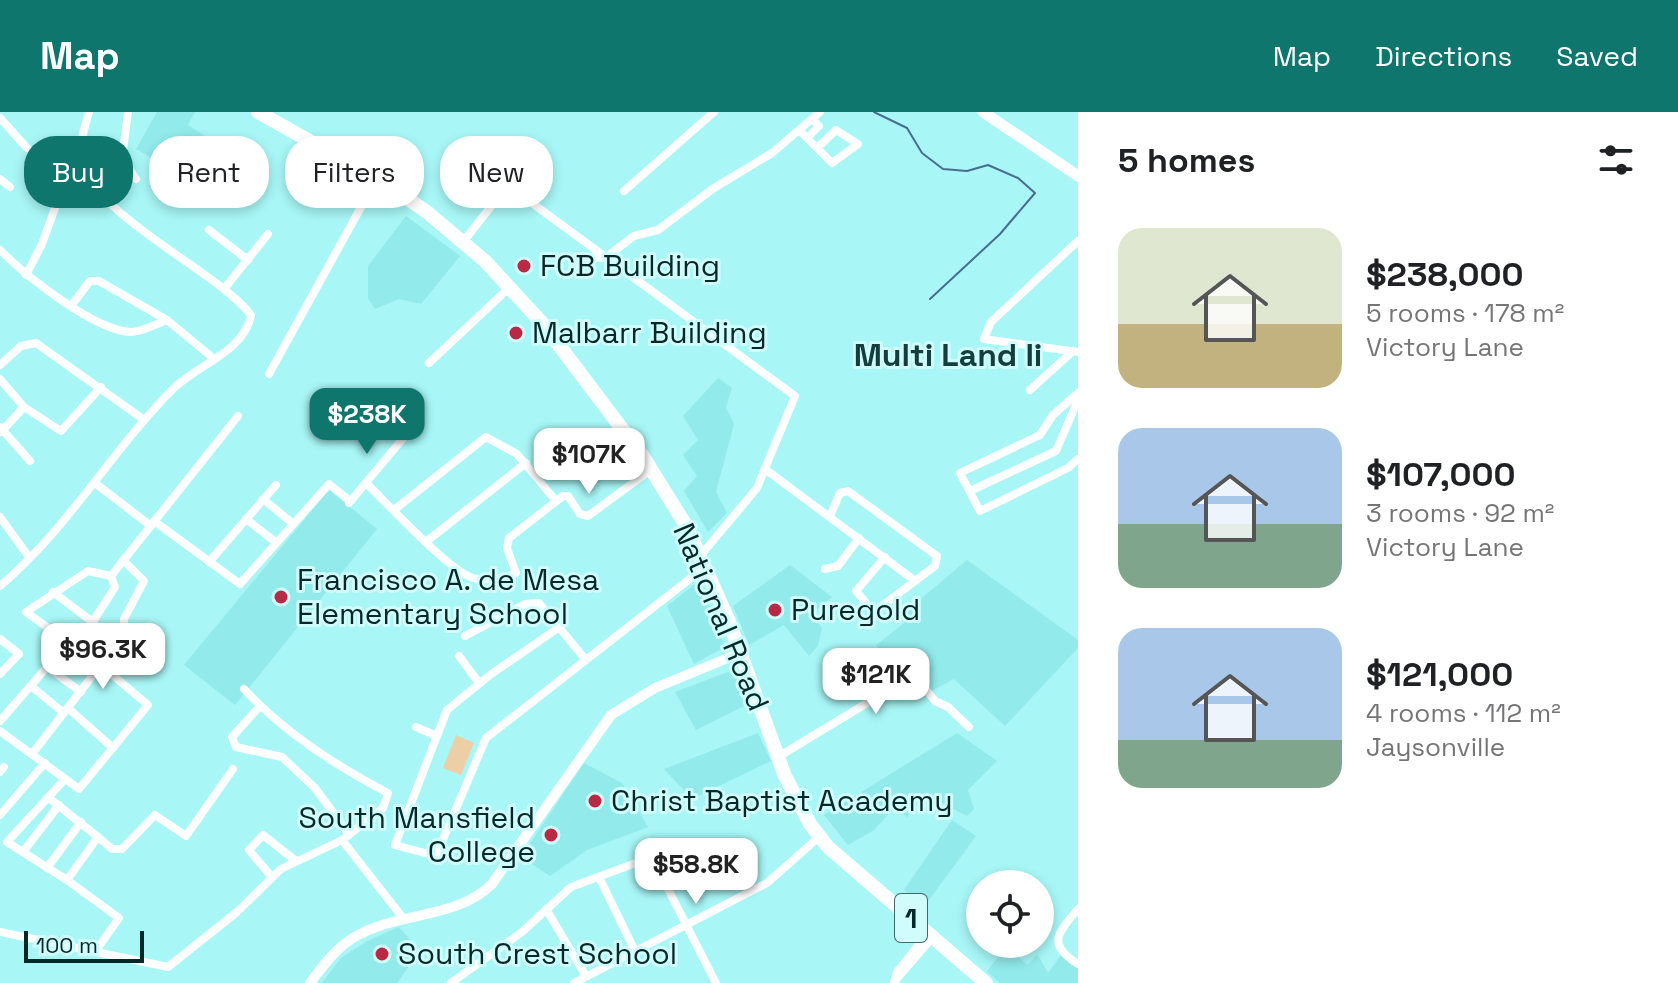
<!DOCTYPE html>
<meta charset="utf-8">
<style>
:root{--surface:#fff;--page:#f6f6f6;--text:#202124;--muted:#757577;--accent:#0f766e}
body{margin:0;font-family:"Space Grotesk",sans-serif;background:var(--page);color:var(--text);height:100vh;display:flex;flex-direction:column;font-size:30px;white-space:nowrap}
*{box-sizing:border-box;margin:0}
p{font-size:26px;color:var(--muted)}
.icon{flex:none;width:44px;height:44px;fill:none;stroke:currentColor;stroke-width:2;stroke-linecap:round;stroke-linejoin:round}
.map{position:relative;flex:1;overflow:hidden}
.details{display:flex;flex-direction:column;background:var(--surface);width:600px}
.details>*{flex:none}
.hud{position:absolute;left:24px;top:24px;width:760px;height:72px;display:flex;gap:16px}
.buttons{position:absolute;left:966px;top:758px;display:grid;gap:16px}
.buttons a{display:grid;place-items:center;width:88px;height:88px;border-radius:50%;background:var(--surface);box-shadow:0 4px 12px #0003;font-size:40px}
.scale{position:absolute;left:24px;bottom:20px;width:120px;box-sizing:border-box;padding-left:8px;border:4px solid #062828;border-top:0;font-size:22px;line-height:28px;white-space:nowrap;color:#062828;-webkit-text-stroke:6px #d0fdfc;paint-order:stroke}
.price{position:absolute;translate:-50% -68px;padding:0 18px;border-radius:16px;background:#fff;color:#222;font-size:26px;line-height:52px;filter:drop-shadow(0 2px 4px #0008)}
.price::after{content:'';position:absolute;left:50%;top:48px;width:24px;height:18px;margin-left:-12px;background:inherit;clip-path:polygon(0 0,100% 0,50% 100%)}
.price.active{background:var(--accent);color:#fff}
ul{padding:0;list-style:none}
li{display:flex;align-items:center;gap:24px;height:200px;padding:0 40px}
li span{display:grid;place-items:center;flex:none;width:224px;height:160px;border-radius:24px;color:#555}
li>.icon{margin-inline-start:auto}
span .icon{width:96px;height:96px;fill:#fffc;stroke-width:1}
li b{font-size:34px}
h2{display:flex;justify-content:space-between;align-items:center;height:96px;padding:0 40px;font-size:34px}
.pill{padding:0 28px;border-radius:32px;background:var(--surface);box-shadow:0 4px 12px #0003;font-size:28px;line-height:72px}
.pill.active{background:var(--accent);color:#fff}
header{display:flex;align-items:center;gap:48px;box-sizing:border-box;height:112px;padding:0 40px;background:var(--accent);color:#fff}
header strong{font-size:38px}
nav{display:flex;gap:44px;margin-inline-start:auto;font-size:28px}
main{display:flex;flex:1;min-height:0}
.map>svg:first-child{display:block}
.built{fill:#92eaeb}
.green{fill:#eccfa6}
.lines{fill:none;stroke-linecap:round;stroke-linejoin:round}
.stream{stroke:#486d90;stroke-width:2}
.minor{stroke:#fff;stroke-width:8}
.tertiary{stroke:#fff;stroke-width:10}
.secondary{stroke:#fff;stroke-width:11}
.trunk{stroke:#fff;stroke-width:14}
.poi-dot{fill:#ba2944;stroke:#d0fdfc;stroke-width:3}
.labels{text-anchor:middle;stroke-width:6;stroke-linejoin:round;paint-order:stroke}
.shield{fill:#d0fdfc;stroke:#436868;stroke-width:2}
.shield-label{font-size:28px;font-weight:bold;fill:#062828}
.poi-label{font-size:30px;fill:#062828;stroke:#d0fdfc;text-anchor:start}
.street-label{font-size:30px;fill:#062828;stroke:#d0fdfc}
.neighbourhood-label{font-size:32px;font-weight:bold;fill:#143d3e;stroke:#d0fdfc}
</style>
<header>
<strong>Map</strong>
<nav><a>Map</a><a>Directions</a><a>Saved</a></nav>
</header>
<main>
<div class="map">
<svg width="1078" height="871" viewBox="0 0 1078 871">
<rect width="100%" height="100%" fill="#a8f6f6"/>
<g class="built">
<polygon points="157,0 195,0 188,13 222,35 200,74 136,37"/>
<polygon points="406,104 460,144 421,192 399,187 375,197 368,186 368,154"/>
<polygon points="718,266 732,276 726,295 734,312 716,380 727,401 708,420 684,379 697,364 683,343 698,328 683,304"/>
<polygon points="329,378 377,417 235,593 184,553"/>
<polygon points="967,448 1078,528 1078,536 1005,614 954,567 926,582 914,568 906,575 876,533 908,508 904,501"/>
<polygon points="790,453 832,485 812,501 822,516 818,534 809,544 784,513 749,533 733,494"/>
<polygon points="700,468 725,535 694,552 667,494"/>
<polygon points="733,558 746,593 696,618 675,580"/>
<polygon points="758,621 771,649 692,687 664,657"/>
<polygon points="957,621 997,649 968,678 974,697 967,704 927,683 907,705 894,696 874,718 848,733 824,703"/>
<polygon points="584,651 622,671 648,715 587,738 550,764 521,745"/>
<polygon points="952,708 976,724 923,796 904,778"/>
<polygon points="399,815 420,839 397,871 322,871 341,846 367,829"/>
<polygon points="1006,835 1028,853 1037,842 1048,861 1061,843 1078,854 1078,871 1000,871 987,859"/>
</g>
<g class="green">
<polygon points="293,35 345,66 341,70 290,40"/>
<polygon points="456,623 474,631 461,663 443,656"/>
</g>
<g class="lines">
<polyline class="stream" points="874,0 907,16 922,41 943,57 967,59 988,53 1018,66 1035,81 1000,122 930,187"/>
<g class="minor">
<polyline points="128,0 122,46 136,67"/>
<polyline points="0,6 27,36"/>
<polyline points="800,19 832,51 858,32 836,18 817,36"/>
<polyline points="807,26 819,14 813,8"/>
<polyline points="0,67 10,75"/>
<polyline points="624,79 714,0"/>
<polyline points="209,118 248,148"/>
<polyline points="1078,129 991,210 984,227 1078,240"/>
<polyline points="463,130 493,92 506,91 521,83 795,284 757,376 701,443"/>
<path d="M 0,138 C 26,164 95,219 131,220 C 143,220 156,212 167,208"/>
<polyline points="580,155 589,145 605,146 634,124 658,118 714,76 772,41 820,0"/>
<polyline points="26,163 42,132 67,63 83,51"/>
<polyline points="224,177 268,122"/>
<polyline points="71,194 90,169 99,169 167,208 213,246"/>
<polyline points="429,251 510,175"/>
<polyline points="0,253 21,234 36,231 143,307"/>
<polyline points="269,262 377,66"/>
<polyline points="0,267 24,295 61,319 101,275"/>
<polyline points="1030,278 1073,239"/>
<polyline points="1078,281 1053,303 1040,323 960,361 980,399 1068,356 1078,347"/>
<polyline points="0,315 30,349"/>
<polyline points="1,320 24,295"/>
<polyline points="765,357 914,468"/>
<polyline points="95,371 151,414"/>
<path d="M 366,371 C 387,391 449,459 473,466 C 484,469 506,466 516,461 L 507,436 L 509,426 L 563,384 L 568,384 L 580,402 L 588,404 L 652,357"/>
<polyline points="970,379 1056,339 1078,288"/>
<polyline points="263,387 291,410"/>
<polyline points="349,391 410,318"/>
<polyline points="394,398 486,325 517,342 556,389"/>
<polyline points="830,404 840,381 848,379 937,444 935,454 874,500 856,479 885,445"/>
<polyline points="0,405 29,445"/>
<polyline points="246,407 273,428"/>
<polyline points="154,409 240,472 329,372 350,389"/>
<polyline points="427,429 526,351"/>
<polyline points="209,450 276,373"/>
<polyline points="825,457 838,454 859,426"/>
<polygon points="88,459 111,464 115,475 76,536 26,500"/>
<polyline points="111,464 238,304"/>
<path d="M 0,474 C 68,417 111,339 173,277 C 197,253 245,239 251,203 C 217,158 86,101 81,43 C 80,29 85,13 89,0"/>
<polyline points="53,480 94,511"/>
<polyline points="561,514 490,563 447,598 395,733 436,744 486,626 705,455"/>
<polyline points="465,524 525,492 539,491 586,548"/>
<polyline points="0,527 19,542 0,562"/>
<polyline points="459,544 479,571"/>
<polyline points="31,574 64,601"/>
<polyline points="260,594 232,625 236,635 282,645 315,676 349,722"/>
<polyline points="68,596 113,636"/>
<polyline points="0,609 47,555 81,580"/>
<polyline points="416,615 437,624"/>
<polyline points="0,619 79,677 148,593 102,554"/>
<polyline points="32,642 124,523 124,507 144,469 123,448"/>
<polyline points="778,645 900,571 912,560 935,589 948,595 969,615"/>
<polyline points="0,660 4,655"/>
<polyline points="49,686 98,725 67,768 7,730 65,667"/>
<polyline points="0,703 45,651"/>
<polyline points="98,725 112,737 122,737 155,703 186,724 233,657"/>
<polyline points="342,728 403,806"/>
<polyline points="646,734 716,871"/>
<polyline points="23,740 59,693"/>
<polyline points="47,756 81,710"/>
<polyline points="272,765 249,738 263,723 296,749"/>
<polyline points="599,765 635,839"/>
<polyline points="67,768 119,806 95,840"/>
<polyline points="546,797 586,864"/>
<path d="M 1078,797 C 1058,821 1046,832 1078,852"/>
<path d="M 0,820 L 168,855 L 237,800 L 281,757 L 342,728 L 383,696 L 388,681 C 336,654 285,621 244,577"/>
<polyline points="894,870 897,860 928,821"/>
<polyline points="894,870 933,825"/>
<polyline points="451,871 522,820 571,775 652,745"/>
<polyline points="574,871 767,771 819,725"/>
</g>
<path class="tertiary" d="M 310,871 C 323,854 335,837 353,826 C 397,799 456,808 492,772 L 611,603 L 655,576 L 740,541"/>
<polyline class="secondary" points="983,0 1078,64"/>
<polyline class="trunk" points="258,0 389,74 427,100 485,149 543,212 644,346 687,415 728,507 785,664 810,712 828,735 986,871"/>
</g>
<g class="poi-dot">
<circle cx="524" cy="154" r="8"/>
<circle cx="516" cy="221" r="8"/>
<circle cx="281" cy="485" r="8"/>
<circle cx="775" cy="498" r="8"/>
<circle cx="595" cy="689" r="8"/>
<circle cx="551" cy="723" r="8"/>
<circle cx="382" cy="842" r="8"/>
</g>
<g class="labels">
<rect class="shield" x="895" y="782" width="32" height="48" rx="6"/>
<g class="shield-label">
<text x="911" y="816">1</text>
</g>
<g class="poi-label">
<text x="540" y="164">FCB Building</text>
<text x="532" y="231">Malbarr Building</text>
<text x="297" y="478">Francisco A. de Mesa<tspan x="297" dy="34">Elementary School</tspan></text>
<text x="791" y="508">Puregold</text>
<text x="611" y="699">Christ Baptist Academy</text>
<text x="535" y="716" text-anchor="end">South Mansfield<tspan x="535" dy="34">College</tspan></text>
<text x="398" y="852">South Crest School</text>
</g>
<g class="street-label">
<text transform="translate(721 505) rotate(67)" y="10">National Road</text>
</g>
<g class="neighbourhood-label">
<text x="948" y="254">Multi Land Ii</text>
</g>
</g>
</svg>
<div class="buttons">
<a><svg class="icon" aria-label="locate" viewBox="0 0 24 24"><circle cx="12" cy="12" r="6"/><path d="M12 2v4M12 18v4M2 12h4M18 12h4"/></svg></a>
</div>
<div class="scale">100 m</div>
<b class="price active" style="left:367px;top:344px">$238K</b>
<b class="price" style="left:589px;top:384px">$107K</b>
<b class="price" style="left:103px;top:579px">$96.3K</b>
<b class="price" style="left:876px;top:604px">$121K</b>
<b class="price" style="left:696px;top:794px">$58.8K</b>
<div class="hud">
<a class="pill active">Buy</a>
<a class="pill">Rent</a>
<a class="pill">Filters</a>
<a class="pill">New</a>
</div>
</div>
<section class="details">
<h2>5 homes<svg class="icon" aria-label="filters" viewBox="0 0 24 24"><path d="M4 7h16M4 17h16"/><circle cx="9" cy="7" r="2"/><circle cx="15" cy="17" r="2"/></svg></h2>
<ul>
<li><span style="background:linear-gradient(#dfe7d0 60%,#c2b280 0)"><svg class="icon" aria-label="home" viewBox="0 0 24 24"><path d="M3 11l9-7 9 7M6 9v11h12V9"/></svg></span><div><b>$238,000</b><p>5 rooms · 178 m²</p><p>Victory Lane</p></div></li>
<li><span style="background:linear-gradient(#a9c7e8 60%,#7fa58c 0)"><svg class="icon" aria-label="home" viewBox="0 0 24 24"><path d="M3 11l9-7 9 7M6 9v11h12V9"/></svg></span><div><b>$107,000</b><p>3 rooms · 92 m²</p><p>Victory Lane</p></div></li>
<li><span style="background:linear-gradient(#a9c7e8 70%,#7fa58c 0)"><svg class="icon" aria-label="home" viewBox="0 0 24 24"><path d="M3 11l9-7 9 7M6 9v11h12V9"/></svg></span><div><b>$121,000</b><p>4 rooms · 112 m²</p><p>Jaysonville</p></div></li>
</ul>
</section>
</main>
